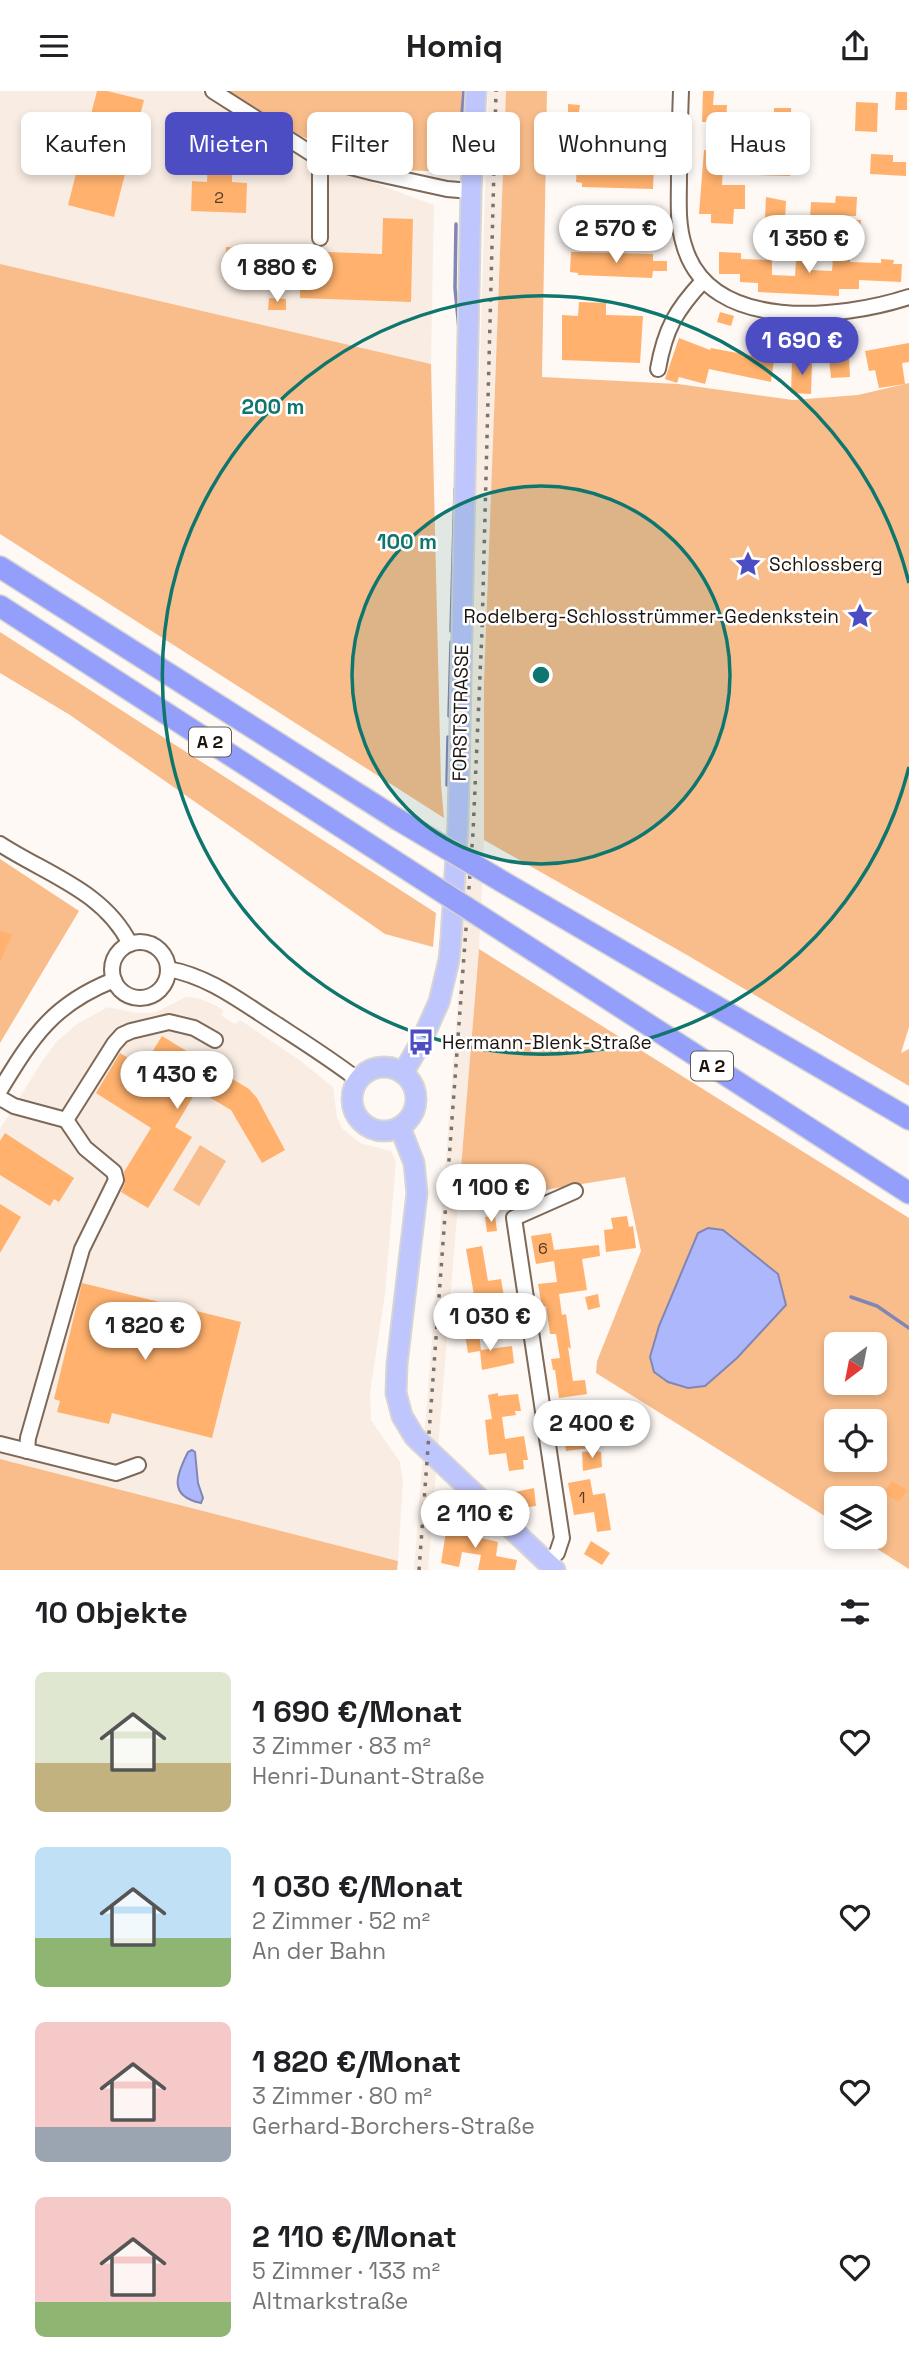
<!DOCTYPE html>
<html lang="de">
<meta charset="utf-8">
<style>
:root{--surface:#fff;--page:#f6f6f6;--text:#202124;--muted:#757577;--accent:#4d4dc3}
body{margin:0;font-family:"Space Grotesk",sans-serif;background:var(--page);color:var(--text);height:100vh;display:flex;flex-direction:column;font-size:26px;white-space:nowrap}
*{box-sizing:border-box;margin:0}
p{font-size:23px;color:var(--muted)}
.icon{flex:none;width:38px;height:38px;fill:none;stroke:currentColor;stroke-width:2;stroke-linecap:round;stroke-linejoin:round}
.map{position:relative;height:1479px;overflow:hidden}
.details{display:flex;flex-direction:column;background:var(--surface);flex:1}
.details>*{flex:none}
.top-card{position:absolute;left:21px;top:21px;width:868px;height:63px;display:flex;gap:14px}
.needle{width:46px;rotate:212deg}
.buttons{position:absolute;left:824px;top:1241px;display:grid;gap:14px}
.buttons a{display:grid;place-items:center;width:63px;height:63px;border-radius:10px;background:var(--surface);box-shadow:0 4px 10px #0003;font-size:35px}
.price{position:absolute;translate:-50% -60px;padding:0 16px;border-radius:24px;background:#fff;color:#222;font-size:23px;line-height:46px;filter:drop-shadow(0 2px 4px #0008)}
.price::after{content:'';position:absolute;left:50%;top:42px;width:21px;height:16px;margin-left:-10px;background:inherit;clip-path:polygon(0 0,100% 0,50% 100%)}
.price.on{background:var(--accent);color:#fff}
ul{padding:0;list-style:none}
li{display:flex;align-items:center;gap:21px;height:175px;padding:0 35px}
li span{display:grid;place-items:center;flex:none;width:196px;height:140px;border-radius:10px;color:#555}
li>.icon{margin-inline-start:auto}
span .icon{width:84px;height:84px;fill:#fffc;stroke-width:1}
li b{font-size:30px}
h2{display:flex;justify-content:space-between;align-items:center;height:84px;padding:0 35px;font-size:30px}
.pill{padding:0 24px;border-radius:10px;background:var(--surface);box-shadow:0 4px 10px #0003;font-size:24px;line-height:63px}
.pill.on{background:var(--accent);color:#fff}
header{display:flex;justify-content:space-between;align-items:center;height:91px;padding:0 35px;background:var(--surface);font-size:32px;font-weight:600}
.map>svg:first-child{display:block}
.built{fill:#f9ede3}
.green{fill:#f9bd8b;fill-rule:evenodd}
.water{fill:#adb7fc;stroke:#8286b4;stroke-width:2}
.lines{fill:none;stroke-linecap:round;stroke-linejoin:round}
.stream{stroke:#8286b4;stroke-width:3.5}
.building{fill:#ffb16d}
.minor-casing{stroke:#7e6958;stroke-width:18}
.major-casing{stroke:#d6d5d3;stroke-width:23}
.highway-casing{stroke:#d6d5d3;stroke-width:24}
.minor{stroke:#fff;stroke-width:14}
.major{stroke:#bfc5fd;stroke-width:19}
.highway{stroke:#949ffc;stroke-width:21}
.rail{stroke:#7a736d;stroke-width:3.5;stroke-dasharray:3.5 7;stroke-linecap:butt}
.highway-bridge-casing{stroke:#d6d5d3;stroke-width:24;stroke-linecap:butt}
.highway-bridge{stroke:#949ffc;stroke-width:21}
.ring{fill:none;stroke:#0f766e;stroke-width:3.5}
.labels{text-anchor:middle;stroke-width:5;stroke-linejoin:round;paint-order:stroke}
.number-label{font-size:16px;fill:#553b25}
.shield{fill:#fff;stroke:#605a56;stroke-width:2}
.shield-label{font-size:18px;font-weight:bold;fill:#1c140d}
.poi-label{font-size:19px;fill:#1c140d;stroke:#fff;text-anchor:start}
.street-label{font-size:19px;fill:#1c140d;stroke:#fff}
.centre{fill:#0f766e;stroke:#fff;stroke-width:3.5}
.ring-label{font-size:21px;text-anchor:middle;font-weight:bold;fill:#0f766e;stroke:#fff;stroke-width:5;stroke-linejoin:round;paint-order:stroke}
</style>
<header><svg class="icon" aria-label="menu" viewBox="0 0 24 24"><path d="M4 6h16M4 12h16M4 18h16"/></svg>Homiq<svg class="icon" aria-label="share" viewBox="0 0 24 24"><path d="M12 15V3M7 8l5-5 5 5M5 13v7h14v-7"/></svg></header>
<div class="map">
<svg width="909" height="1479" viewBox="0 0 909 1479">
<rect width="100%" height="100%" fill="#fef9f5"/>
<g class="built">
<polygon points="0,0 201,0 312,69 434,114 431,273 425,281 0,175"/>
<polygon points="488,0 506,0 484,591 484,749 479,858 428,1479 414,1479 463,846"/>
<polygon points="186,906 197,907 213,913 223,919 222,925 235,933 240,929 298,968 333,996 337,1026 342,1037 360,1052 391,1060 396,1070 385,1203 370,1301 371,1329 400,1371 403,1391 398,1470 0,1368 0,1038 41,972 57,950 77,933 108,916 136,922 147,922 156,921"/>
</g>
<g class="green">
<polygon points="228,0 464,0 462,72 454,81 401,79 300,45"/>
<polygon points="506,0 547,0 542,286 678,293 793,309 858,304 909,292 909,936 901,962 909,958 909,995 687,864 484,749 484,591"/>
<polygon points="0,173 431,273 441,693 444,727 0,443"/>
<polygon points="0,541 436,822 433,856 385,843 70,624 0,582"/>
<polygon points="0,768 79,820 0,952"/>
<path d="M 479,858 L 909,1127 L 909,1478 L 858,1446 L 875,1446 L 875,1407 L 836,1407 L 836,1432 L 596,1282 L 597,1270 L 641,1160 L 625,1086 L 458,1113 ZM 836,1253 L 875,1253 L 875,1292 L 836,1292 ZM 836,1330 L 875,1330 L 875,1368 L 836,1368 Z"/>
<polygon points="200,1054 226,1070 199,1115 173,1099"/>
<polygon points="0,1368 398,1470 397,1479 0,1479"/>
</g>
<g class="water">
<polygon points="708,1137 723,1139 778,1183 786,1214 737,1267 705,1295 688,1297 668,1291 654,1281 650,1266 659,1235 698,1142"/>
<path d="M 192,1359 L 195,1361 L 198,1392 L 203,1407 L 201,1412 C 167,1405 177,1383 188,1361 Z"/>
</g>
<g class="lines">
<g class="stream">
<polyline points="458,68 464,0"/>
<polyline points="456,133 455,197 459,238"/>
<polyline points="451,540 455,398"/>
<polyline points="449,625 451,551"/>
<polyline points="447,694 448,646"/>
<polyline points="851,1206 877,1215 909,1237"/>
</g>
</g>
<g class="building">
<polygon points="97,0 107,0 144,9 114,126 68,114"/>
<polygon points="703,0 714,0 713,14 727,14 726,31 702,31"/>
<polygon points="896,1 907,1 907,19 895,19"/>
<polygon points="856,11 878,12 877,41 855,40"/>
<polygon points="568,13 580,14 575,49 567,48 567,40 549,38 550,26 568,27"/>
<polygon points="774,17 791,17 792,38 774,39"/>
<polygon points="704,59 724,60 722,94 745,94 745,118 734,118 733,133 711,132 711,123 699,123"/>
<polygon points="871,63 893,64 893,71 906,71 906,85 870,83"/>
<polygon points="772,64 791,65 790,85 757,84 758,72 772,73"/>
<polygon points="208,65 232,66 232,91 247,92 246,122 191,120 192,90 207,91"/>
<polygon points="577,73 654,75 653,98 582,96 582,92 576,91"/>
<polygon points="836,105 857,106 856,125 825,124 825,128 810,127 811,111 835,112"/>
<polygon points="766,106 786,110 785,128 765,127"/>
<polygon points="383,127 413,128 411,211 300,207 300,160 382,163"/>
<polygon points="848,129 861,129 860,143 847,143"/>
<polygon points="226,156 266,158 264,193 225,191"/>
<polygon points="571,161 653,163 653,170 667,170 667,180 653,180 652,187 578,184 578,182 570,181"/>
<polygon points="719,161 741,162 741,168 772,169 772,184 795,185 796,169 811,170 811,179 832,180 833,167 837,166 850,166 850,171 881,172 881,168 894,169 893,173 902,173 901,191 859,189 859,198 839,198 839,205 758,201 758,192 740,191 740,183 719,183"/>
<polygon points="269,207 286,208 286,219 268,219"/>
<polygon points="579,211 606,212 606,224 643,225 640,272 562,269 562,224 578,225"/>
<polygon points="720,221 734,225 731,235 717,231"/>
<polygon points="679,247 710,259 711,257 774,269 771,291 709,278 705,293 679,286 677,292 665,288"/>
<polygon points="909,252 909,271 902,272 905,293 879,297 875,279 869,280 865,260"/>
<polygon points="849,266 850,286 831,287 829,267"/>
<polygon points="792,270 812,271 811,303 791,302"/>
<polygon points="0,839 12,844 0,871"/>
<polygon points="162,945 249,998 257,1007 285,1059 262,1072 231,1019 197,999 175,1036 192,1046 148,1117 121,1101 125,1092 124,1081 151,1037 96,1002 120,962 143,976"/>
<polygon points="5,1042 74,1087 59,1111 54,1108 50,1115 0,1084 0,1050"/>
<polygon points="0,1113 21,1126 0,1162"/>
<polygon points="495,1125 497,1140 487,1141 485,1126"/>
<polygon points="627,1125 629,1136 633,1135 636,1157 606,1161 604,1139 613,1138 611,1127"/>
<polygon points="551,1142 554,1159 599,1154 600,1165 582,1168 587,1199 559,1203 562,1224 566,1223 571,1258 568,1256 573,1290 585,1289 587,1303 559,1307 555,1279 553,1279 551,1268 560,1267 556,1243 550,1243 546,1215 542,1216 538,1193 557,1191 554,1170 536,1173 531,1145"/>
<polygon points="482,1155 488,1190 501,1188 504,1206 472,1211 474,1204 466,1158"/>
<polygon points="82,1192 241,1231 212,1347 112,1322 109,1333 57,1321 60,1310 54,1308"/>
<polygon points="598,1203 600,1216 588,1219 585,1206"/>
<polygon points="479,1241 481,1259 512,1255 514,1272 482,1279 480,1260 468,1262 465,1243"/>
<polygon points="498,1302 498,1305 518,1303 521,1320 515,1320 516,1324 502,1326 505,1348 524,1345 528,1369 523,1369 524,1378 509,1380 506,1362 489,1364 485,1329 492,1328 488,1304"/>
<polygon points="581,1333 582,1337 588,1337 590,1357 566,1360 563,1335"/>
<polygon points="595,1360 601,1361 602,1376 583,1380 582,1361"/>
<polygon points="590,1388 593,1404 605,1402 611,1439 597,1441 594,1421 574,1424 568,1392"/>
<polygon points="892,1390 907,1399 899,1411 884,1402"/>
<polygon points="534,1397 536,1415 521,1417 516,1413 506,1414 505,1403"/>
<polygon points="472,1428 484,1430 481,1447 498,1451 496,1465 517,1469 515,1479 478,1479 481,1464 462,1461 459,1476 441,1472 446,1441 469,1445"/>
<polygon points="591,1450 610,1462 602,1474 584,1463"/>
</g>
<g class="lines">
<g class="minor-casing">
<g id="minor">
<polyline points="213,0 320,68 374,82 447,98 471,100"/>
<path d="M 681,0 C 680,28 679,57 679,85 C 679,109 677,132 684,154 C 709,243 842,228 909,206"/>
<polyline points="320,147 320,68"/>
<path d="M 658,278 C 665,238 676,219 703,190"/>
<path d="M 0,753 C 46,783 104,800 130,853"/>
<circle cx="140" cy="879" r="28"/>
<path d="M 168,878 C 208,885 240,910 273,931 C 302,950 331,968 358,989"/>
<path d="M 0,999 C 33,945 53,913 114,889"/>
<polyline points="0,1007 14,1015 66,1029 114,953 122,944 131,940 169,931 194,937 215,949"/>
<polyline points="0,1353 116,1382 138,1374"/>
<polyline points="27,1360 28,1347 82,1158 116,1089 114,1081 85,1057 66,1029"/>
<polyline points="548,1471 557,1462 562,1447 514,1127 575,1100"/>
</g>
</g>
<g class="major-casing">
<g id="major">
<circle cx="384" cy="1008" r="32"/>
<polyline points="403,982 421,951 439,911 449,869 451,847 458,733 471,100 476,0"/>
<polyline points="400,1036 414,1072 417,1102 397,1273 396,1302 402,1325 414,1345 421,1352 555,1479"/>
</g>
</g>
<g class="highway-casing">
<g id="highway">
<polyline points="0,476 397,728"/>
<polyline points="0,515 419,786"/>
<polyline points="503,791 909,1028"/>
<polyline points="514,847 909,1102"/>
</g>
</g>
<use href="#minor" class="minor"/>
<use href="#major" class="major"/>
<use href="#highway" class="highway"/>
<polyline class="rail" points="419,1479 473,742 482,540 496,0"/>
<g class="highway-bridge-casing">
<g id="highway-bridge">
<polyline points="397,728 503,791"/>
<polyline points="419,786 514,847"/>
</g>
</g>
<use href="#highway-bridge" class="highway-bridge"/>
</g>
<circle cx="541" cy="584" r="189" fill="#0f766e" fill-opacity=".12"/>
<g class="ring">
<circle cx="541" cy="584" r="189"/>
<path d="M909 676A379 379 0 1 1 909 492"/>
</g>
<defs>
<g id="sight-bare" transform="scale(2.1)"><path d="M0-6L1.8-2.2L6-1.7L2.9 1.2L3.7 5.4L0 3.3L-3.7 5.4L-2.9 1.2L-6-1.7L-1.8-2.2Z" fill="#4d4dc3" stroke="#fff" stroke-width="2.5" paint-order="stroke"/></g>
<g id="bus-bare" transform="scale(2.1)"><path d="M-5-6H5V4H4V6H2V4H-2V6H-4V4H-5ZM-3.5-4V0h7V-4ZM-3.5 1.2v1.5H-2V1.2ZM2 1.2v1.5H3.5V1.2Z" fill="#4d4dc3" stroke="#fff" stroke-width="2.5" paint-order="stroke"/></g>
</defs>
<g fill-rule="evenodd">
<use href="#sight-bare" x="748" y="473"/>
<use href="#sight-bare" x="860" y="525"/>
<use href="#bus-bare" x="421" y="951"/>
</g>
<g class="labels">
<g class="number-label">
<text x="219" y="112">2</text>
<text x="543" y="1163">6</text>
<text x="582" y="1412">1</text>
</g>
<g class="shield">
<rect x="189" y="636.5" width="42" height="29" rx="5"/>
<rect x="691" y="960.5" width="42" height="29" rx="5"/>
</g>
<g class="shield-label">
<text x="210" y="657">A 2</text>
<text x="712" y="981">A 2</text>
</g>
<g class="poi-label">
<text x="769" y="480">Schlossberg</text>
<text x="839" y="532" text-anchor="end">Rodelberg-Schlosstrümmer-Gedenkstein</text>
<text x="442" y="958">Hermann-Blenk-Straße</text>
</g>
<g class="street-label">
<text transform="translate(460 622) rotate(-89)" y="7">FORSTSTRASSE</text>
</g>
</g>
<circle cx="541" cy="584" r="10" class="centre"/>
<g class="ring-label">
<text x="273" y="323">200 m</text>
<text x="407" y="458">100 m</text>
</g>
</svg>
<div class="buttons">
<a><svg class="needle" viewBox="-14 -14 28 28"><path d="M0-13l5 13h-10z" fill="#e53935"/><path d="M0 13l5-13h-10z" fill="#757577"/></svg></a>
<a><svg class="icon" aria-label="locate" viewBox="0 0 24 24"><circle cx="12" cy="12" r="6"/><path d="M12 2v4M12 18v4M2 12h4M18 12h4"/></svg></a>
<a><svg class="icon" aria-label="layers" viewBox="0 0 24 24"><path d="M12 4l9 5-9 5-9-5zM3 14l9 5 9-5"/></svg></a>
</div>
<b class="price" style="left:616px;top:174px">2 570 €</b>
<b class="price" style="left:809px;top:184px">1 350 €</b>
<b class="price" style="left:277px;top:213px">1 880 €</b>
<b class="price on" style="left:802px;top:286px">1 690 €</b>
<b class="price" style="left:177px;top:1020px">1 430 €</b>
<b class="price" style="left:491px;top:1133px">1 100 €</b>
<b class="price" style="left:490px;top:1262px">1 030 €</b>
<b class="price" style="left:145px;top:1271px">1 820 €</b>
<b class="price" style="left:592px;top:1369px">2 400 €</b>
<b class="price" style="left:475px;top:1459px">2 110 €</b>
<div class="top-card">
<a class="pill">Kaufen</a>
<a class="pill on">Mieten</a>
<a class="pill">Filter</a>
<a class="pill">Neu</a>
<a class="pill">Wohnung</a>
<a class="pill">Haus</a>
</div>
</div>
<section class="details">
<h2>10 Objekte<svg class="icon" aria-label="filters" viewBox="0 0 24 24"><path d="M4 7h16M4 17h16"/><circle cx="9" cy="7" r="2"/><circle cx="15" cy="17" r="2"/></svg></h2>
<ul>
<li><span style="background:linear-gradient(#dfe7d0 65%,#c2b280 0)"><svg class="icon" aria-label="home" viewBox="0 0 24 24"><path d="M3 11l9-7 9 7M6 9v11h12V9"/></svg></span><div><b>1 690 €/Monat</b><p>3 Zimmer · 83 m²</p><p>Henri-Dunant-Straße</p></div><svg class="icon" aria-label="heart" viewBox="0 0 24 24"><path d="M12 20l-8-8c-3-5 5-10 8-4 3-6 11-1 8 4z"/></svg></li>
<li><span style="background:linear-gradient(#bfe0f5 65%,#8fb573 0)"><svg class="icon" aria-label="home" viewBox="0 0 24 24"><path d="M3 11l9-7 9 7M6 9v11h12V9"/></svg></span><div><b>1 030 €/Monat</b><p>2 Zimmer · 52 m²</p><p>An der Bahn</p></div><svg class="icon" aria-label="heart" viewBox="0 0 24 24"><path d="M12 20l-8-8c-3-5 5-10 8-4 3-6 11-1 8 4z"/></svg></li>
<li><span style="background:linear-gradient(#f6c9c9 75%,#9aa5b1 0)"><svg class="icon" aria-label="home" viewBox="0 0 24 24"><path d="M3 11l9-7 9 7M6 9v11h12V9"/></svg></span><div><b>1 820 €/Monat</b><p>3 Zimmer · 80 m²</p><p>Gerhard-Borchers-Straße</p></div><svg class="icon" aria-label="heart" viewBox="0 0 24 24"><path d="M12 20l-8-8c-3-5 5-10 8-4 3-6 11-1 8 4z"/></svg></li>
<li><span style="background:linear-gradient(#f6c9c9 75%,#8fb573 0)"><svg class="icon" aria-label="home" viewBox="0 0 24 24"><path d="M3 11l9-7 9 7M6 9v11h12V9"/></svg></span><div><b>2 110 €/Monat</b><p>5 Zimmer · 133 m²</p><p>Altmarkstraße</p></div><svg class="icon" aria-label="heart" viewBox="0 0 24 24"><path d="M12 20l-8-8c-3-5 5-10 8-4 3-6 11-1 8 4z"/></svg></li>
</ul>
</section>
